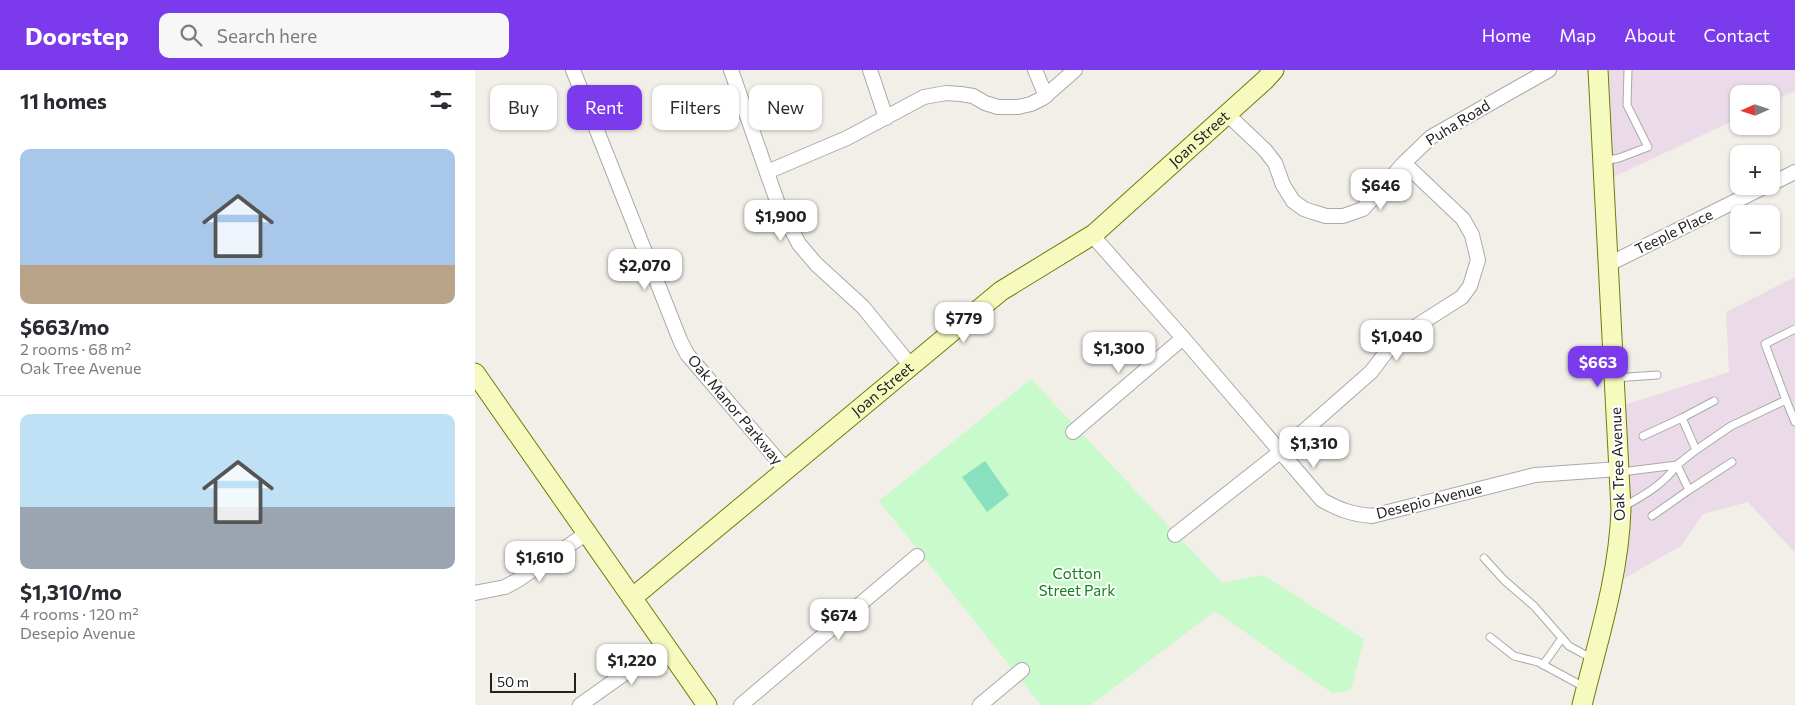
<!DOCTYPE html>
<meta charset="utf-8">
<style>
:root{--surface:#fff;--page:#f7f7f7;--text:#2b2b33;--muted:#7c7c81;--line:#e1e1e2;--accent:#7c3aed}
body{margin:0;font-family:Commissioner,sans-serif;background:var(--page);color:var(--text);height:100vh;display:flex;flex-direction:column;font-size:19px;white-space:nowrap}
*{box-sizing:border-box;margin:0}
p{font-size:16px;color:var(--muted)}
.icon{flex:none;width:28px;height:28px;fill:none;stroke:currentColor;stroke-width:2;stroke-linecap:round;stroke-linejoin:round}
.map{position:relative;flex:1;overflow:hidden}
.drawer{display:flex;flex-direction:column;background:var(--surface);width:475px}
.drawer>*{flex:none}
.top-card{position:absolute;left:15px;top:15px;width:475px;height:45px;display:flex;gap:10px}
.needle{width:32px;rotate:267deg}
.buttons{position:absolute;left:1255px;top:15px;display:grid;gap:10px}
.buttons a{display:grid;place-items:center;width:50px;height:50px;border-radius:10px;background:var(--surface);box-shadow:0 1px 4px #0004;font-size:25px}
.scale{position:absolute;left:15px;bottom:12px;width:86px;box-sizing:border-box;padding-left:5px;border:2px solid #222;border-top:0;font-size:14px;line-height:18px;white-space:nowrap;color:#222;-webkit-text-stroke:4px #fff;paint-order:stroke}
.price{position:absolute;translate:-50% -42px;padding:0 11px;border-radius:10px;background:#fff;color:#222;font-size:16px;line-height:32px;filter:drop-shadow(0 1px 2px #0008)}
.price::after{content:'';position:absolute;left:50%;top:30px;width:15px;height:11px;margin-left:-8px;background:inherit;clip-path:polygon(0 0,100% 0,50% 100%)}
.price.current{background:var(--accent);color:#fff}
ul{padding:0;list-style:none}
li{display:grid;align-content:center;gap:10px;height:265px;padding:0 20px}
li+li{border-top:1px solid var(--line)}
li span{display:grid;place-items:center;height:155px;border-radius:10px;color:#555}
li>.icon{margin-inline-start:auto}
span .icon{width:90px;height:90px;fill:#fffc;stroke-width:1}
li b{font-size:21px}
h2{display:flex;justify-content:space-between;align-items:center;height:60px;padding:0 20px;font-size:21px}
.tag{padding:0 18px;border-radius:10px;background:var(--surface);box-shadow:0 1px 4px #0004;font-size:18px;line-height:45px}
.tag.current{background:var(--accent);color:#fff}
header{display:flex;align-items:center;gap:30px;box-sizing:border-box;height:70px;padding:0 25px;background:var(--accent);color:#fff}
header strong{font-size:24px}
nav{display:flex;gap:28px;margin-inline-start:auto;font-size:18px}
.search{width:350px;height:45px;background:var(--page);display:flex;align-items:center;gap:12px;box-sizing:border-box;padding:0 18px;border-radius:10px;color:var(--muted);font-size:19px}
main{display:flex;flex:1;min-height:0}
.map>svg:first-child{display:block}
.industrial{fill:#ebdbe8}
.park{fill:#c8facc}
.pitch{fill:#88e0be}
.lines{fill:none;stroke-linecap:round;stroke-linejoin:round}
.lane-casing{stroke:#a9a9a9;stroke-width:9}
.street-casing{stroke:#a9a9a9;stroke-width:16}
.secondary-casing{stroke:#707d05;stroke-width:21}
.lane{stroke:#fff;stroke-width:7}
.street{stroke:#fff;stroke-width:14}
.secondary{stroke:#f7fabf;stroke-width:19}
.labels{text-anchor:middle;stroke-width:4;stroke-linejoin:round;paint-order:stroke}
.street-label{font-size:15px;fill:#222;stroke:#fff}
.park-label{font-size:15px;fill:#0c8416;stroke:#fff}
</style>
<header>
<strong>Doorstep</strong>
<div class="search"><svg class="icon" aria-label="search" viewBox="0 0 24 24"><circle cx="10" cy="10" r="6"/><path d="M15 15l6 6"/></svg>Search here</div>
<nav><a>Home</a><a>Map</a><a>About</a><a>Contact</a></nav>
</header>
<main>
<section class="drawer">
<h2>11 homes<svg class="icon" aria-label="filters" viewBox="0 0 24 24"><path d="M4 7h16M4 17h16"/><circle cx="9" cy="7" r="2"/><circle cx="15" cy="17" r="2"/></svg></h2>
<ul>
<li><span style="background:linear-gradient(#a9c7e8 75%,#b9a48a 0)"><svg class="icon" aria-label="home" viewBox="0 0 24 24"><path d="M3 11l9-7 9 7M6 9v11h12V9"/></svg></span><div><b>$663/mo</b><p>2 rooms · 68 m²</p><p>Oak Tree Avenue</p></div></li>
<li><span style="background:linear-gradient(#bfe0f5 60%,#9aa5b1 0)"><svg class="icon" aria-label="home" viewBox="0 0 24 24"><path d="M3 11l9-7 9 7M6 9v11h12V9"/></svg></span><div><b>$1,310/mo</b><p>4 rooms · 120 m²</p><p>Desepio Avenue</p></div></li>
</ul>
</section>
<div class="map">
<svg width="1320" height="635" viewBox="0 0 1320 635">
<rect width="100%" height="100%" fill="#f2efe9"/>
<g class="industrial">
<polygon points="1129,0 1320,0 1320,21 1296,32 1296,24 1264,24 1264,48 1134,109"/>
<polygon points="1320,207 1320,483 1273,432 1228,444 1206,476 1141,513 1142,337 1254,302 1251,242"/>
</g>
<polygon class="park" points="556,309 747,513 788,505 889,569 876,620 857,623 740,541 616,635 566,635 404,431"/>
<polygon class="pitch" points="510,391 534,425 512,442 487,407"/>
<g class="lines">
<g class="lane-casing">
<g id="lane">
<polyline points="1129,91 1144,88 1173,77 1152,35 1153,0"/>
<polyline points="1139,308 1182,305"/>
<polyline points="1311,330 1320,352"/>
<polyline points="1168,366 1207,348"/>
<polyline points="1221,380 1256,356 1311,330 1290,274 1320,259"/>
<path d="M 1146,402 L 1202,395 C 1188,415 1169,425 1148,437"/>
<polyline points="1214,420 1257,392"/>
<polyline points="1177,446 1214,420 1202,395 1221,380 1207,348 1239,331"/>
<polyline points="1009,488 1029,510 1059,536 1094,576 1118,589"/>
<polyline points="1015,567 1039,586 1063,592 1111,618"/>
<polyline points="1068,595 1087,568"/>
</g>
</g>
<g class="street-casing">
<g id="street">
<polyline points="98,0 205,270 212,284 311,400"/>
<polyline points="256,0 303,134 324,174 341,194 388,237 436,296"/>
<polyline points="395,0 411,48"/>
<polyline points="560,0 571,26"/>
<polyline points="752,44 790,80 800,93 808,115 818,131 829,139 838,142 851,146 868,146 888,139 929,93 956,67 1074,0"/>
<polyline points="292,102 372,68 449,27 471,23 486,24 498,26 510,33 523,37 543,37 556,34 568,28 600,0"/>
<polyline points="1296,114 1320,102"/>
<path d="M 617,165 L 708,268 L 847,430 C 865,440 876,444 897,446 L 1060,405 L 1144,399"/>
<polyline points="1134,194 1291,116"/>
<polyline points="598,362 708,268"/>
<polyline points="700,465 805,382 896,302 912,281 932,262 987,227 995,216 1003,190 997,165 988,149 929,93"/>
<polyline points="0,523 30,517 43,510 112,463"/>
<polyline points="105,635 190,575"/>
<polyline points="266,635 442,486"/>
<polyline points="505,635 547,600"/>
</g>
</g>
<g class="secondary-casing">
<g id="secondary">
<polyline points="0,303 232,635"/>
<path id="s1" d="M 157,528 L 526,221 L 619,164 L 790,10 L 799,0"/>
<path d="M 1107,635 C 1123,570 1144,506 1146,439 L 1123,0"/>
</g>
</g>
<use href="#lane" class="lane"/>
<use href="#street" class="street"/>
<use href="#secondary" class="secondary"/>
</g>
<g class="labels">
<g class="street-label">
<text transform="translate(983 53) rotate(-32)" y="5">Puha Road</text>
<text dy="5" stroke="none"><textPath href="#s1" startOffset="731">Joan Street</textPath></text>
<text transform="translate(1199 162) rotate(-26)" y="5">Teeple Place</text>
<text dy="5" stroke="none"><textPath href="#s1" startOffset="326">Joan Street</textPath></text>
<text transform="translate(260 340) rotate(50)" y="5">Oak Manor Parkway</text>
<text transform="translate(1143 394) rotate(-92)" y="5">Oak Tree Avenue</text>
<text transform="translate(954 431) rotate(-14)" y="5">Desepio Avenue</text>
</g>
<g class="park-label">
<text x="602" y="509">Cotton<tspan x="602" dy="17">Street Park</tspan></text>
</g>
</g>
</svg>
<div class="buttons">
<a><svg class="needle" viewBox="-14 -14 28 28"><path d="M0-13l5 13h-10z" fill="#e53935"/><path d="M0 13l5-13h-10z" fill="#7c7c81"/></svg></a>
<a>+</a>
<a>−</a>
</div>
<div class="scale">50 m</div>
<b class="price" style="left:906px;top:141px">$646</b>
<b class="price" style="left:306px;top:172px">$1,900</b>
<b class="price" style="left:170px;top:221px">$2,070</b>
<b class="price" style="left:489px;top:274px">$779</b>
<b class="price" style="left:922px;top:292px">$1,040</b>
<b class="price" style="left:644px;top:304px">$1,300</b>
<b class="price current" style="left:1123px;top:318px">$663</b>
<b class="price" style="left:839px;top:399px">$1,310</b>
<b class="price" style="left:65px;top:513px">$1,610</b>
<b class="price" style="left:364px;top:571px">$674</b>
<b class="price" style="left:157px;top:616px">$1,220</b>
<div class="top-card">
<a class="tag">Buy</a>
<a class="tag current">Rent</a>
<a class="tag">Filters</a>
<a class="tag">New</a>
</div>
</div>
</main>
